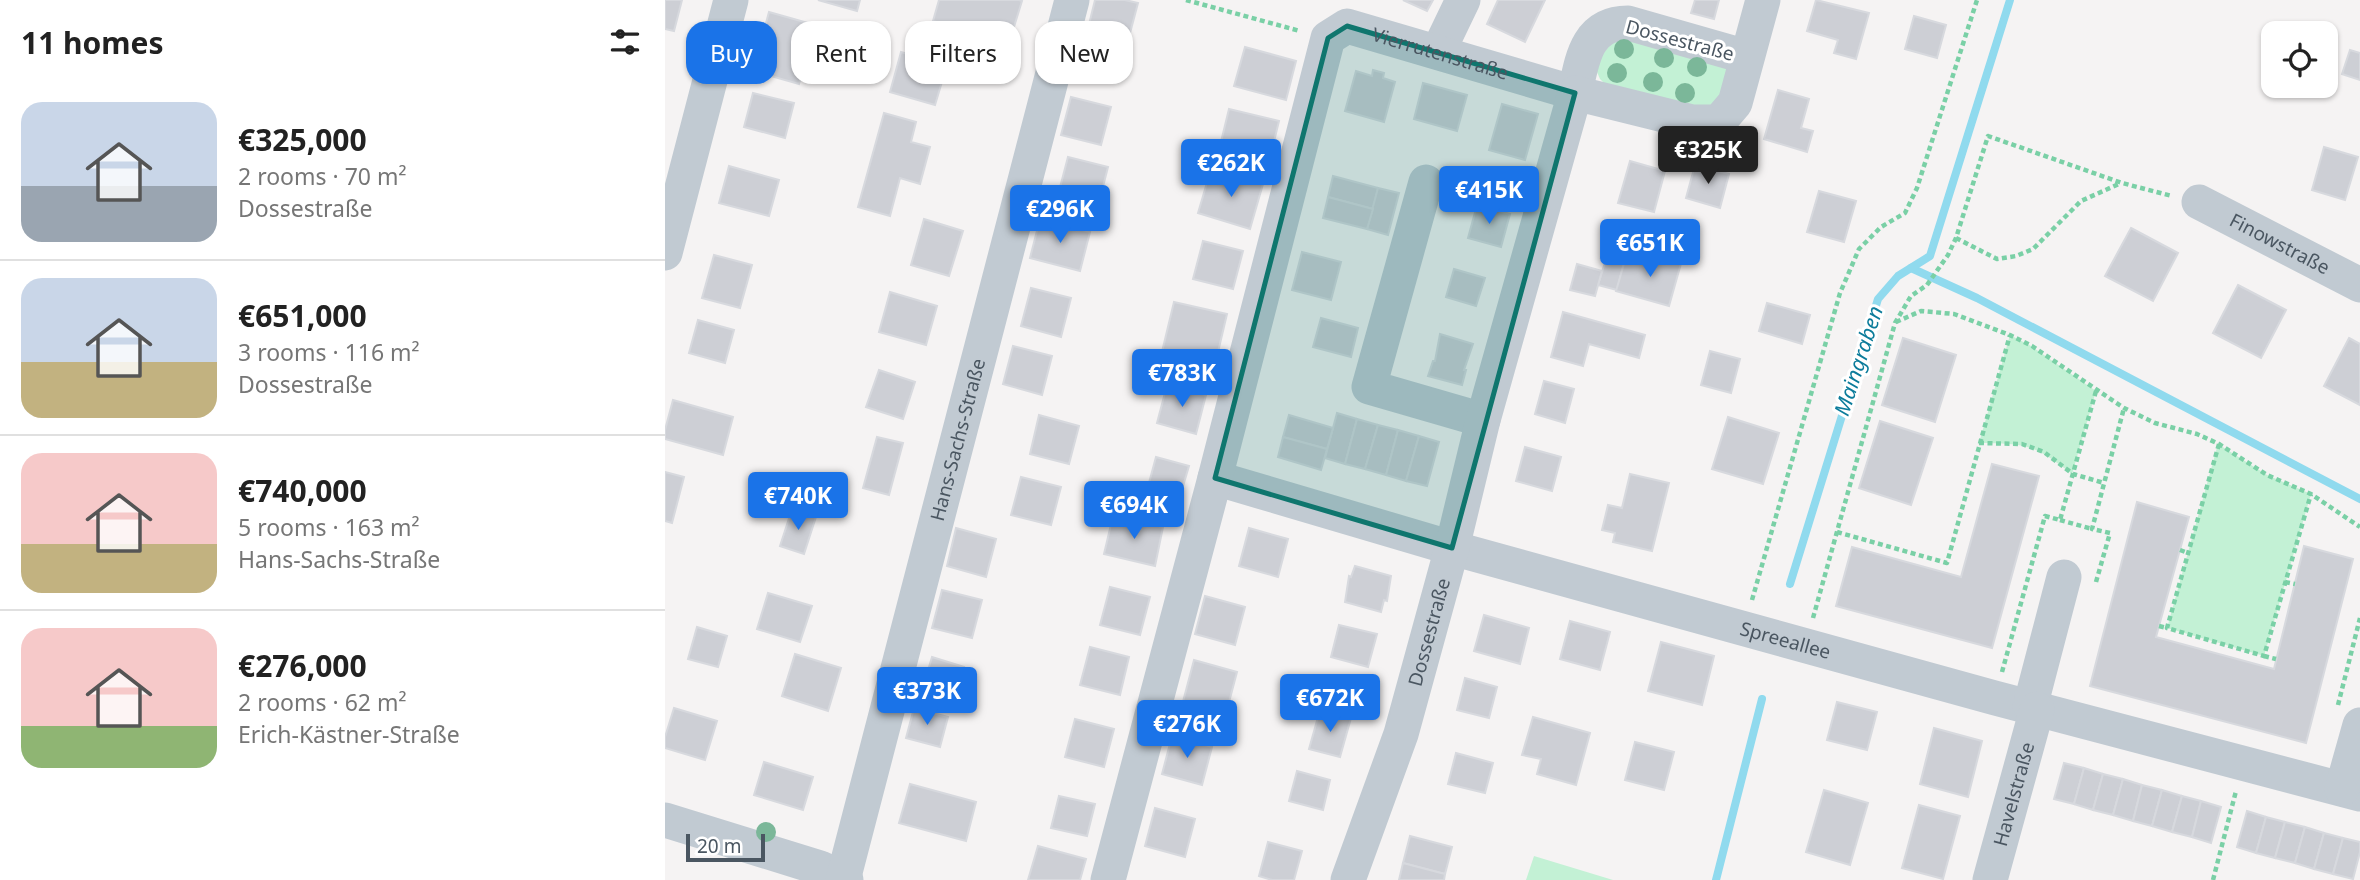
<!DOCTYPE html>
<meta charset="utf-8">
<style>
:root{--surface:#fff;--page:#f2f2f2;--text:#222;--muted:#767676;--line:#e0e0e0;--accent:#1a73e8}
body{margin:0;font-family:"Noto Sans",sans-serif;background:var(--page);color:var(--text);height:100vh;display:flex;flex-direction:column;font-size:26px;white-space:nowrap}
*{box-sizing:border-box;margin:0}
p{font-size:23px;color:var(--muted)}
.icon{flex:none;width:38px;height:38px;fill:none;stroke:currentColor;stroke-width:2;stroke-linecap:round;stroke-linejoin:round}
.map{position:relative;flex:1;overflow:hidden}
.sheet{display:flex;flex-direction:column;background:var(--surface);width:665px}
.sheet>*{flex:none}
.banner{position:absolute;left:21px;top:21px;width:665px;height:63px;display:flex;gap:14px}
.controls{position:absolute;left:1596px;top:21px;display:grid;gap:14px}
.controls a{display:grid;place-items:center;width:77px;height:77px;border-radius:14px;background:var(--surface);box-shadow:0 2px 5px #0004;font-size:35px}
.scale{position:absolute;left:21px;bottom:18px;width:79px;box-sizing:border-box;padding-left:7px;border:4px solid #4a5661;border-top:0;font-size:19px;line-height:24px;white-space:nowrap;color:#4a5661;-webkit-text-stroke:5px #fff;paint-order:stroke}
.price{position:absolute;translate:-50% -60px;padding:0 16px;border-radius:7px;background:var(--accent);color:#fff;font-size:23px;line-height:46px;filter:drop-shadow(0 2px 4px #0008)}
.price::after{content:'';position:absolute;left:50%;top:42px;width:21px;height:16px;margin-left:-10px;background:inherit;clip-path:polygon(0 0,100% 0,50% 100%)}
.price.selected{background:#222;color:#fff}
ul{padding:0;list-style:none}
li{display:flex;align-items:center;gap:21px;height:175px;padding:0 21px}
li+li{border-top:2px solid var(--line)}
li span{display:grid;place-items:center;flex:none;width:196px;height:140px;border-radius:21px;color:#555}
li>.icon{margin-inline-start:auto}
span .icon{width:84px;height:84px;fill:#fffc;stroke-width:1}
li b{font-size:30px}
h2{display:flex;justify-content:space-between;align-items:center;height:84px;padding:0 21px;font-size:30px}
.pill{padding:0 24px;border-radius:21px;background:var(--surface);box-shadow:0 2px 5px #0004;font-size:24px;line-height:63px}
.pill.selected{background:var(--accent);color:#fff}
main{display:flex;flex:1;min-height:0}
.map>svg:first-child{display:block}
.green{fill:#c3f1d5}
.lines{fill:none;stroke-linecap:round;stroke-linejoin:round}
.stream{stroke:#90daee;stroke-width:8}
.building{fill:#cdcfd5;stroke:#d7d9de;stroke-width:2}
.path{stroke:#7ad0a6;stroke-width:4.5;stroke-dasharray:5 3.5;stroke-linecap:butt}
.minor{stroke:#c1cad2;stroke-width:35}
.tree{fill:#7bb799}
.marked{fill:#0f766e;fill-opacity:0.2;stroke:#0f766e;stroke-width:5;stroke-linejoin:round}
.labels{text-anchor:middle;stroke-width:6;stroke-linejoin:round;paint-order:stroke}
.street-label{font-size:19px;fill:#4a5661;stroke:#fff}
.water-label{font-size:21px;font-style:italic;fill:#0c7c9b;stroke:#fff}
</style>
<main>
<section class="sheet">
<h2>11 homes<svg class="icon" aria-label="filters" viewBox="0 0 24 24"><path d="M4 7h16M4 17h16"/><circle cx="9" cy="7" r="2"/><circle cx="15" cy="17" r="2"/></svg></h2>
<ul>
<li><span style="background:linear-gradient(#c9d6e8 60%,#9aa5b1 0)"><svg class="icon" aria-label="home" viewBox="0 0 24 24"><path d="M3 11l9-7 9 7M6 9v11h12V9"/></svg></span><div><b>€325,000</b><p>2 rooms · 70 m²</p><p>Dossestraße</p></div></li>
<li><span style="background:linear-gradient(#c9d6e8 60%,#c2b280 0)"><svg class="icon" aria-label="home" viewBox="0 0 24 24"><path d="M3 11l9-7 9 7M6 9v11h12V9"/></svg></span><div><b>€651,000</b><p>3 rooms · 116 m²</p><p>Dossestraße</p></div></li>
<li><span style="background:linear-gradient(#f6c9c9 65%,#c2b280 0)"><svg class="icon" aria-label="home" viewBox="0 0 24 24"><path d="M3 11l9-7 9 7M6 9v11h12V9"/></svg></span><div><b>€740,000</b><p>5 rooms · 163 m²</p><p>Hans-Sachs-Straße</p></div></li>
<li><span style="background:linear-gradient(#f6c9c9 70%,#8fb573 0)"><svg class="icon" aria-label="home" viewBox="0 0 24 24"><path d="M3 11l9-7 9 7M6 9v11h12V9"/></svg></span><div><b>€276,000</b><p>2 rooms · 62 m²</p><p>Erich-Kästner-Straße</p></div></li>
</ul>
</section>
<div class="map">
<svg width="1695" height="880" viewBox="0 0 1695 880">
<rect width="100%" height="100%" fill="#f5f3f3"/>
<g class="green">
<polygon points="953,35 1047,55 1063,70 1054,99 1039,109 946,90 935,79 929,65"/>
<path d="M 1345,335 L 1366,346 L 1431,391 L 1407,474 C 1368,444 1363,444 1314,443 Z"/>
<polygon points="1553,444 1602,475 1646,494 1599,656 1502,628"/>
<polygon points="869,856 948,880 861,880"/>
</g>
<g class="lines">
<g class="stream">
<polyline points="1246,268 1312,298 1695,499"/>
<polyline points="1125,584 1213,299 1233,276 1265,256 1345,0"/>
<polyline points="1051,880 1097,699"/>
</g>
</g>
<g class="building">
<polygon points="0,0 17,0 9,31 0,29"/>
<polygon points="153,0 195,0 192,11"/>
<polygon points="274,0 354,0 357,1 344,43 268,21"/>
<polygon points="430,0 460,0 473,3 456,67 416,57"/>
<polygon points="738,0 768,0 762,11"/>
<polygon points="833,0 880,0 860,42 822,24"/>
<polygon points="1030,0 1054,0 1049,19 1026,13"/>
<polygon points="1151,0 1204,13 1191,59 1169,53 1173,40 1142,31"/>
<polygon points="104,12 150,25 134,84 88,71"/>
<polygon points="1249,16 1281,25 1272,58 1240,49"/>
<polygon points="580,47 631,61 621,100 569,86"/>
<polygon points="1685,50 1695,53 1695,80 1677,74"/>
<polygon points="236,52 282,65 270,105 225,92"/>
<polygon points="708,70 719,73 718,78 730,82 719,122 680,111 691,71 707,76"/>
<polygon points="758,83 802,95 792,131 749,119"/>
<polygon points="1113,90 1144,99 1136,128 1148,131 1142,152 1099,139"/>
<polygon points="88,93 129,103 120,138 79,127"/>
<polygon points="406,97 446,107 436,145 396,135"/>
<polygon points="837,104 873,114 860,160 824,150"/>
<polygon points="564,109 614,121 604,162 554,150"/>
<polygon points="219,113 251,122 246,142 265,147 255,184 235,178 225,216 193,207"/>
<polygon points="1659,147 1693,157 1680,200 1647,190"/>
<polygon points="403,157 443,167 433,206 393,195"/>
<polygon points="965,161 1000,171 989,212 953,203"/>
<polygon points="1030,165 1064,174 1055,208 1021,198"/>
<polygon points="64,166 114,180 104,216 54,203"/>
<polygon points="546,169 598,184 585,229 533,213"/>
<polygon points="668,176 713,188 708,209 663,197"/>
<polygon points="713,188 734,193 723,235 702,229"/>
<polygon points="1154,191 1191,201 1179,242 1142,232"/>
<polygon points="663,197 708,209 702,229 658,218"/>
<polygon points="812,205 845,214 836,247 803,238"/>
<polygon points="259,219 298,231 284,276 246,265"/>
<polygon points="375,219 425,232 415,271 365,258"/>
<polygon points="1466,228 1513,253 1488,301 1440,276"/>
<polygon points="538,241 578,251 568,289 528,279"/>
<polygon points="940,245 962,251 952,290 933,285 941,259 936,258"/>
<polygon points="637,252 676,262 666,300 627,290"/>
<polygon points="995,254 1017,260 1004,306 951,291 961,257 991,265"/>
<polygon points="49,255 87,265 75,308 37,298"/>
<polygon points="912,264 937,271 930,296 905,290"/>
<polygon points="789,269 820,278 811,306 781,297"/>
<polygon points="1573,285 1621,310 1596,358 1548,333"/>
<polygon points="366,288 406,298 396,337 356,326"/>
<polygon points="225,292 272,306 261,345 214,332"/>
<polygon points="509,302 562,314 549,369 496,356"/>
<polygon points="1102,303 1145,315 1137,344 1094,331"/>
<polygon points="898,312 980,335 974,358 924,344 918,366 886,357"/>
<polygon points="656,318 693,328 686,357 648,347"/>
<polygon points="33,320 69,330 60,363 24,353"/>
<polygon points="775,334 808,344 799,370 801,370 797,385 763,376 768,361 770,361"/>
<polygon points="1238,338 1291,355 1270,422 1217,405"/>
<polygon points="1684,338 1695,344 1695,405 1659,386"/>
<polygon points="348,346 387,356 377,395 338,384"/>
<polygon points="1045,351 1075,359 1066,393 1036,385"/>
<polygon points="214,370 250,382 238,419 201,407"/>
<polygon points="879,381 909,389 900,423 870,414"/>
<polygon points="502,385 541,395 531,434 492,423"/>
<polygon points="8,400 68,417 58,455 0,439 0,430"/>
<polygon points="672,413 692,419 680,464 660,458"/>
<polygon points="374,415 414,426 404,464 365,454"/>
<polygon points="624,415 668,428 662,449 618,437"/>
<polygon points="1063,417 1114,433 1098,484 1047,469"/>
<polygon points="692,419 713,425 700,469 680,464"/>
<polygon points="1215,421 1268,438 1246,505 1194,488"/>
<polygon points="713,425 733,430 721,475 700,469"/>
<polygon points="733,430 754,436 741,481 721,475"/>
<polygon points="754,436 774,442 762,486 741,481"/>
<polygon points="212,437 238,443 224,495 198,488"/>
<polygon points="618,437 662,449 656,470 613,457"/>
<polygon points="860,447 896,457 887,491 851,481"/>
<polygon points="491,457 524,466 513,503 481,494"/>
<polygon points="1327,464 1374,476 1327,648 1171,606 1187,547 1296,577"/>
<polygon points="0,472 19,477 7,523 0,521"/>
<polygon points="965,474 1004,483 987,551 948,542 950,533 937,530 943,505 957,508"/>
<polygon points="356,477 396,487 386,525 346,515"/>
<polygon points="1472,502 1524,517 1491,637 1609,669 1639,546 1688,559 1641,743 1425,686"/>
<polygon points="127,509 151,517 139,554 115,546"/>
<polygon points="448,516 498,527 490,566 439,554"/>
<polygon points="291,528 331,539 321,577 282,566"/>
<polygon points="584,528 623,539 613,577 574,566"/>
<polygon points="690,566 726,576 722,601 719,600 716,612 680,602 684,576 686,577"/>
<polygon points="445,587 485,597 475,635 435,625"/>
<polygon points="277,590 317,600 307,638 267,628"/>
<polygon points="103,593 147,606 135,642 92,629"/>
<polygon points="540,596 580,607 570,645 530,634"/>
<polygon points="819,615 864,628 855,664 809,651"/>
<polygon points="905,621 945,632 935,670 895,659"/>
<polygon points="674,625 712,634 703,667 666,657"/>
<polygon points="32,627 62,636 53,667 23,659"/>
<polygon points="996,642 1049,656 1037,705 983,691"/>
<polygon points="425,647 464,657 455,695 415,685"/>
<polygon points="130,654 176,668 163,711 117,696"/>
<polygon points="267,657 299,667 287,703 256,694"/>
<polygon points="529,660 572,672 558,725 515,713"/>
<polygon points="800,678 832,687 824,718 792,710"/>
<polygon points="1172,702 1212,712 1202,750 1162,740"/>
<polygon points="9,708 52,721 40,760 0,748 0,737"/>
<polygon points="249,708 283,717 275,747 241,738"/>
<polygon points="655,710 686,718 675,757 644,749"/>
<polygon points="868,717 925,733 911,785 872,774 876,759 857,755"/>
<polygon points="410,719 449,729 439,767 400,757"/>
<polygon points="1269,728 1317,741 1303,797 1255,784"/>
<polygon points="507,736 547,747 537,785 497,774"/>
<polygon points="970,742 1009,752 999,790 960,780"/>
<polygon points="791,753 828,763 820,793 783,784"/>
<polygon points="99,762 148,777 138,810 89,795"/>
<polygon points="1399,763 1419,768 1409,804 1389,799"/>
<polygon points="1419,768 1438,774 1428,810 1409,804"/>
<polygon points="632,771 665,780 658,810 624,801"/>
<polygon points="1438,774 1458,779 1448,815 1428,810"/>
<polygon points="1458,779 1477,785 1468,821 1448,815"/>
<polygon points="245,784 311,802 301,841 234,823"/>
<polygon points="1477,785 1497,790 1487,826 1468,821"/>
<polygon points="1159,790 1203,803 1185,865 1141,852"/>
<polygon points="1497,790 1517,796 1507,832 1487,826"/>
<polygon points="394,796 430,804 422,836 386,828"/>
<polygon points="1517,796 1536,801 1527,837 1507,832"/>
<polygon points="1536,801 1556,807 1546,843 1527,837"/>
<polygon points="1254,805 1295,816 1278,879 1237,868"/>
<polygon points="490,808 530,819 520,857 480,846"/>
<polygon points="1582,811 1601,817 1591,853 1572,847"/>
<polygon points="1601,817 1620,822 1610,858 1591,853"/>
<polygon points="1620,822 1640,827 1630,863 1610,858"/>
<polygon points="1640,827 1659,833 1649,869 1630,863"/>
<polygon points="1659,833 1678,838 1668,874 1649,869"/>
<polygon points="745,836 787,847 780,874 738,863"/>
<polygon points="1678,838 1695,842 1695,852 1688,879 1668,874"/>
<polygon points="603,842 637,851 629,880 607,880 594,876"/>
<polygon points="373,846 421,859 415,880 363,880"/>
<polygon points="738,863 780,874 779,880 734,880"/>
</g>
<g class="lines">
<g class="path">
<polyline points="521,0 635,31"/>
<polyline points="1291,238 1332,259 1351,256 1368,249 1416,201 1456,183"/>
<polyline points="1231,322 1256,311 1289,314 1345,335 1367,346 1459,408 1490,423 1532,434 1554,444 1602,475 1646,494 1695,527"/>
<polyline points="1314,443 1357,444 1379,452 1408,474 1439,483"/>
<polyline points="1554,444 1502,628 1599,656 1646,494"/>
<polyline points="1395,520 1427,529"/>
<polyline points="1172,532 1282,563 1345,335"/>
<polyline points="1515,550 1523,553"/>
<polyline points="1431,582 1445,533 1427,529 1459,408"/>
<polyline points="1620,582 1630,584"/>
<polyline points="1087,600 1175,293 1194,249 1216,227 1240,213 1252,188 1312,0"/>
<polyline points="1148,618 1230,323 1246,296 1262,285 1283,255 1291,238 1323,136 1457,183 1507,196"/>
<polyline points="1494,626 1502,628"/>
<polyline points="1599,656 1611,659"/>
<polyline points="1337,672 1380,516 1395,520 1431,391"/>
<polyline points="1673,705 1695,618"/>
<polyline points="1548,880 1571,791"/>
</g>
<g class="minor">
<polyline points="773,52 798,0"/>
<polyline points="761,182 704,387 818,420"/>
<path id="s1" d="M 1534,202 L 1695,285"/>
<polyline points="0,253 66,0"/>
<path id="s2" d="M 550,478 L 787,548 L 1330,698 L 1695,794"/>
<polyline points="1365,707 1399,577"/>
<polyline points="1677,789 1695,725"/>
<polyline points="0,820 155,868 181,880"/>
<path id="s3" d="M 178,880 L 407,0"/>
<path id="s4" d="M 443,880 L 550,478 L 663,38 L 682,26 L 910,93 C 917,60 921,23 963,23 L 1082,57"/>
<path id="s5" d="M 683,880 L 736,734 L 787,548 L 818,420 L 910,93 L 1027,122 L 1050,122 L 1058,117 L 1070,103 L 1098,0"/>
<path id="s6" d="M 1325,880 L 1372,709"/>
</g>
</g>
<g class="tree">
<circle cx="959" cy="49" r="10"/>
<circle cx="999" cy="58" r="10"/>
<circle cx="1032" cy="67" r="10"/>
<circle cx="952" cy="73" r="10"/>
<circle cx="988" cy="82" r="10"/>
<circle cx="1020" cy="93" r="10"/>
<circle cx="101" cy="832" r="10"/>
</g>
<path class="marked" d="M 682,26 L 910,93 L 787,548 L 550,478 L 663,38 Z"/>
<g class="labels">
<g class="street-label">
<text transform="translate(1015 40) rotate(15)" y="7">Dossestraße</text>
<text dy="7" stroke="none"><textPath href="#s4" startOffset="990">Vierrutenstraße</textPath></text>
<text dy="7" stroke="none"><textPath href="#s1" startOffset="91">Finowstraße</textPath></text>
<text dy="7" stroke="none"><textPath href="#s3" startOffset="455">Hans-Sachs-Straße</textPath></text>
<text dy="7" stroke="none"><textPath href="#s5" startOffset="261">Dossestraße</textPath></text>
<text dy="7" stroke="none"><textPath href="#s2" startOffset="593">Spreeallee</textPath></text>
<text dy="7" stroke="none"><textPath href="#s6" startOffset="89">Havelstraße</textPath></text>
</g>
<g class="water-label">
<text transform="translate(1194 361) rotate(-72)" y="7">Maingraben</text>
</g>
</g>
</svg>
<div class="controls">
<a><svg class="icon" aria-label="locate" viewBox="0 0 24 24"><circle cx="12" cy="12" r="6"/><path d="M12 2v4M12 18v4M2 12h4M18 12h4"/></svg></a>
</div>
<div class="scale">20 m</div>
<b class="price selected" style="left:1043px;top:186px">€325K</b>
<b class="price" style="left:566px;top:199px">€262K</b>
<b class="price" style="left:824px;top:226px">€415K</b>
<b class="price" style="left:395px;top:245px">€296K</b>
<b class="price" style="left:985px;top:279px">€651K</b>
<b class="price" style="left:517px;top:409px">€783K</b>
<b class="price" style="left:133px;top:532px">€740K</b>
<b class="price" style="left:469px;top:541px">€694K</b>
<b class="price" style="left:262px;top:727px">€373K</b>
<b class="price" style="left:665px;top:734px">€672K</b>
<b class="price" style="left:522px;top:760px">€276K</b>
<div class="banner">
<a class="pill selected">Buy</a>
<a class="pill">Rent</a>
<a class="pill">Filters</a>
<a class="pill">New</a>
</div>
</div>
</main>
